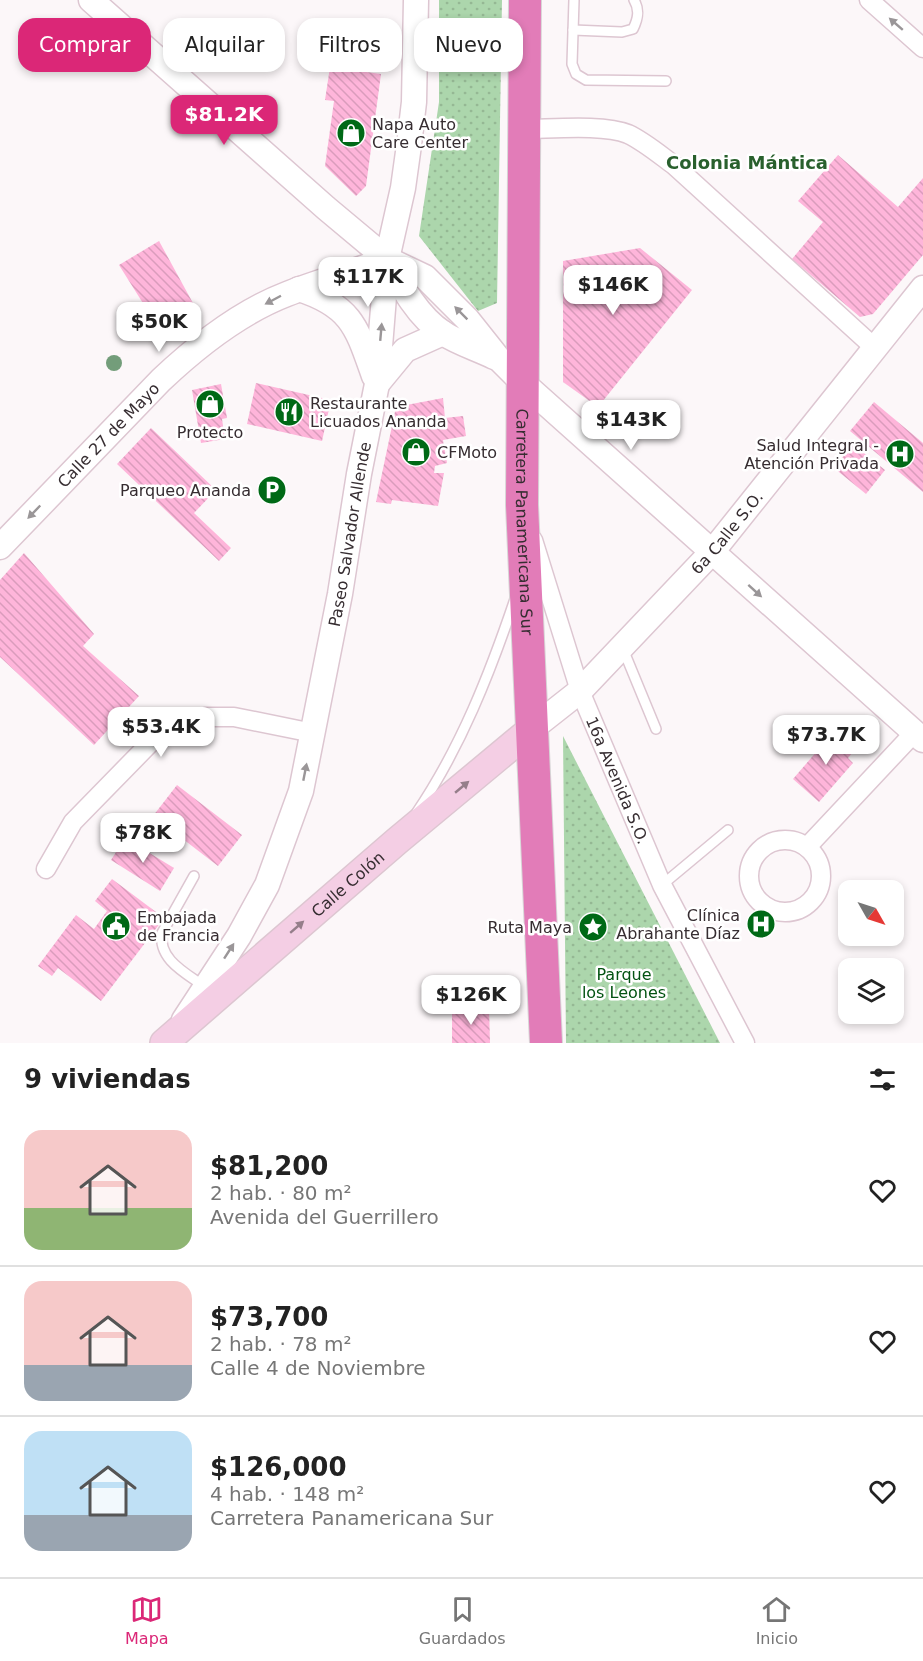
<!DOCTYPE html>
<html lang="es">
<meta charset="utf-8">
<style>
:root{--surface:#fff;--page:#f2f2f2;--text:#222;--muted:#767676;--line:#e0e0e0;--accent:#db2777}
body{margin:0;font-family:"DejaVu Sans",sans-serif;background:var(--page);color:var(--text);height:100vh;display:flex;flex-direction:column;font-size:22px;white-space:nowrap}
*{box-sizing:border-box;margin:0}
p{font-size:20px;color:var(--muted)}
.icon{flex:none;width:33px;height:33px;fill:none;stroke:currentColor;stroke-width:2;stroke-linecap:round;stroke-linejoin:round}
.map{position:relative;height:1043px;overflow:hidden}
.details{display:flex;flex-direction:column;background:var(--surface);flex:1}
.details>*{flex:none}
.banner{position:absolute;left:18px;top:18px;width:600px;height:54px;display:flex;gap:12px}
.needle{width:39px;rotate:129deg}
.buttons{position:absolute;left:838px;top:880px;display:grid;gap:12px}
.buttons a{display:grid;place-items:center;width:66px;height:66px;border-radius:12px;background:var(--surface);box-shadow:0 3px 9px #0003;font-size:30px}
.price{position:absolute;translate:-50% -51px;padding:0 14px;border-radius:12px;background:#fff;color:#222;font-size:20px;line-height:39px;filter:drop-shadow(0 2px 3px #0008)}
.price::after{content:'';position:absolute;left:50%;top:36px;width:18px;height:14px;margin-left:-9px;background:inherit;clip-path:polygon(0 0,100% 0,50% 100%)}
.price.active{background:var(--accent);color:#fff}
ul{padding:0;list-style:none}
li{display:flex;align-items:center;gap:18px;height:150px;padding:0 24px}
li+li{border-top:2px solid var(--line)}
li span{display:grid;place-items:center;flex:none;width:168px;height:120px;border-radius:18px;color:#555}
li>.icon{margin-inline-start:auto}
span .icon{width:72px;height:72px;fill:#fffc;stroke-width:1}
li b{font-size:26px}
h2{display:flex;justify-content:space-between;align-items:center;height:72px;padding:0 24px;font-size:26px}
.pill{padding:0 21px;border-radius:18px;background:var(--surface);box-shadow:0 3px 9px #0003;font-size:21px;line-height:54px}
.pill.active{background:var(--accent);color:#fff}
.tab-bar{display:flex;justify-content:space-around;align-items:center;height:84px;border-top:2px solid var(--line);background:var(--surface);font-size:16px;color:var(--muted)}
.tab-bar a{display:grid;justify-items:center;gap:3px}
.tab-bar .active{color:var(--accent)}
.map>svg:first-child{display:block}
.park{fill:url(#park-dots)}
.building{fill:url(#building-back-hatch)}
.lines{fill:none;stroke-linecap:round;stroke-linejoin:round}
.service-casing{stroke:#ddc6d1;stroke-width:12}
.minor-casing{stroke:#ddc6d1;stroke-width:21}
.tertiary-casing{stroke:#ddc6d1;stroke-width:27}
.secondary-casing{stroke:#ddc6d1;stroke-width:30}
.trunk-casing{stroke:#d7d5d6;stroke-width:34}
.service{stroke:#fff;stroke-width:9}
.minor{stroke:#fff;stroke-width:18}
.tertiary{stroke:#fff;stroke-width:24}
.secondary{stroke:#f4cee4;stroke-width:27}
.trunk{stroke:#e27cb8;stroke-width:32}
.tree{fill:#739d7a}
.oneway{fill:#9a9698}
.oneway2{fill:#957e8a}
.labels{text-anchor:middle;stroke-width:5;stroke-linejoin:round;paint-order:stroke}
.poi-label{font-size:16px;fill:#362d31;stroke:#fff;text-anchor:start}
.street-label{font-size:16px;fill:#362d31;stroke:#fff}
.park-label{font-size:16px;fill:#035312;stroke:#fff}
.neighbourhood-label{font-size:18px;font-weight:bold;fill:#29602d;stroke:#fff}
</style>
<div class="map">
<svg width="923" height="1043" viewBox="0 0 923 1043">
<defs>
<pattern id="park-dots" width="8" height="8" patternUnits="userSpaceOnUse" patternTransform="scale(1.5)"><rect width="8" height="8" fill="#acd6ac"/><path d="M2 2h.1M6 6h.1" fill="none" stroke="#95b894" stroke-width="1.8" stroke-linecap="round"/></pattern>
<pattern id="building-back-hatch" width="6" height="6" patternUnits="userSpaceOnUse" patternTransform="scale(1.5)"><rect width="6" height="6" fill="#feb5da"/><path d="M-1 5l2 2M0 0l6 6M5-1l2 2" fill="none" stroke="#da9cbc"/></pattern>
</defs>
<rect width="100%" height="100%" fill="#fcf7f9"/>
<g class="park">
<polygon points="439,0 502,0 497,303 478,311 419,236 439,102"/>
<polygon points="563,736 720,1043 566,1043"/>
</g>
<g class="building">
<polygon points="330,67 381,74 366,186 356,196 325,166 334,101 325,100"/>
<polygon points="838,155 898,207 923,178 923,255 873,314 860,317 792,259 823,222 798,201"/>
<polygon points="159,241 194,305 161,332 119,265"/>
<polygon points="640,248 692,290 598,407 563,382 563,261"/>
<polygon points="256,383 331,400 322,441 247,424"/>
<polygon points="221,384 227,418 222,419 225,439 201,443 192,390"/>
<polygon points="443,398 445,418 463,416 466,436 443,440 447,463 435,466 434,473 444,473 438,506 392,500 391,504 376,502 396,407"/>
<polygon points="874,402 923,443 923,492 850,431"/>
<polygon points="151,428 216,490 194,513 231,548 219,561 117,464"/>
<polygon points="853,444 885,470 866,494 834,468"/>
<polygon points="24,553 94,634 83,646 139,696 94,745 0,657 0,580"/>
<polygon points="836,729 857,747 848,758 853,763 819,802 793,779"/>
<polygon points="177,785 242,835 218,866 153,816"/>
<polygon points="125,838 174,868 160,891 111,860"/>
<polygon points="112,879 164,918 101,1001 58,968 52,976 38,966 76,915 94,929 107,911 95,901"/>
<polygon points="489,1007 490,1043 452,1043 452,1009"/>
</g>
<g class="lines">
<g class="service-casing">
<g id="service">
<polyline points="574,0 572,64 576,74 586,80 666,81"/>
<path d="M 573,30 L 622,32 L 633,29 C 638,19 640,10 634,0"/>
<polyline points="623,649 656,729"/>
<path d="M 417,812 C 461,747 490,673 515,599"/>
<path d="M 194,876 L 162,933 C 158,960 186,973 205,987"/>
<polyline points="662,885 728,830"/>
</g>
</g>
<g class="minor-casing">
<g id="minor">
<polyline points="869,0 923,48"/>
<path d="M 524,129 C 551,129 604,124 628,134 C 645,142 660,155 675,166 L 876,349"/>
<path id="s1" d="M 533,540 L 580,691 L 662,885 L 745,1043"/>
<circle cx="785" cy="876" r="36"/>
<polyline points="807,847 914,733"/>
<polyline points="46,869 73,822 159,734 205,717 234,717 313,733"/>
</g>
</g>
<g class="tertiary-casing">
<g id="tertiary">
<polyline points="91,0 326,208 387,259 425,277 467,319 498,358 522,382 923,740"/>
<path d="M 387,259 C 401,285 417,316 443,333 C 458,343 478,349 494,357"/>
<path d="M 299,289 C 352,306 357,328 374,376"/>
<polyline points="377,384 405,350 443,333"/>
<path id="s2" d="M 0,547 L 161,380 C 197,346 240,312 287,294 C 320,281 354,272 387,259"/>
<path id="s3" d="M 533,728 L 580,691 L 712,552 L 923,288"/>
<path id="s4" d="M 184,1020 L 239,936 L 267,885 L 301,791 L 340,594 L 359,474 L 377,384 L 387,259 L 403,188 L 409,145 L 414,102 L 416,0"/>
</g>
</g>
<g class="secondary-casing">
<g id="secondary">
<path id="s5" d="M 164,1043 L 397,841 L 533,728"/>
</g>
</g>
<g class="trunk-casing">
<g id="trunk">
<path id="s6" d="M 525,0 L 522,505 L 546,1043"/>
</g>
</g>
<use href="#service" class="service"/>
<use href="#minor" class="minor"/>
<use href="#tertiary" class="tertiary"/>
<use href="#secondary" class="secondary"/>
<use href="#trunk" class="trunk"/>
</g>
<g class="tree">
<circle cx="114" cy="363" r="8"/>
<circle cx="276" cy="494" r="8"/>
</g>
<defs><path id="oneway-solid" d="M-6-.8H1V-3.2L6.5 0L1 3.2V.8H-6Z" transform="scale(1.5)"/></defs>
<g class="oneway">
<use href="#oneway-solid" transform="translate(896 24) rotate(-139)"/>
<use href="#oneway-solid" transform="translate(273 300) rotate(152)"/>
<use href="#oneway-solid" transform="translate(461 313) rotate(-135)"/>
<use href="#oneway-solid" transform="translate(381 332) rotate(-85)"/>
<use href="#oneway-solid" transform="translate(34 512) rotate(134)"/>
<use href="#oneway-solid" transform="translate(755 591) rotate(42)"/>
<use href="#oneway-solid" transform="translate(305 772) rotate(-79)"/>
<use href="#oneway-solid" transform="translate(229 951) rotate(-57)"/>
</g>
<g class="oneway2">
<use href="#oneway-solid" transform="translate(462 787) rotate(-40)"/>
<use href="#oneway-solid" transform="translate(297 927) rotate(-41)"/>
</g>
<defs>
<g id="shop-disc" transform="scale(1.5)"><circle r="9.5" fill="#006916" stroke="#fff"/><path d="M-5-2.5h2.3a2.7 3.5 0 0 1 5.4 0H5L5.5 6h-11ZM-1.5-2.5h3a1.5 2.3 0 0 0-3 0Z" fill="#fff"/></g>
<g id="restaurant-disc" transform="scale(1.5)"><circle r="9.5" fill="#006916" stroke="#fff"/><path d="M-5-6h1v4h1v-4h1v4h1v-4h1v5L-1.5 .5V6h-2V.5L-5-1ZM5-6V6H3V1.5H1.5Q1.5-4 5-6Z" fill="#fff"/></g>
<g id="hospital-disc" transform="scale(1.5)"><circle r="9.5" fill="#006916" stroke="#fff"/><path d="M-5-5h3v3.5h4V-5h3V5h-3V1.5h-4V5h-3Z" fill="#fff"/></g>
<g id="parking-disc" transform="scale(1.5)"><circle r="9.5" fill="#006916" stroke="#fff"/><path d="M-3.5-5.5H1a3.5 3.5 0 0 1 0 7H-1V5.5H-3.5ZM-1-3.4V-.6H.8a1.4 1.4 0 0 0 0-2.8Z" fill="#fff"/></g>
<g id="civic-disc" transform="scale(1.5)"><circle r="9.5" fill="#006916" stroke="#fff"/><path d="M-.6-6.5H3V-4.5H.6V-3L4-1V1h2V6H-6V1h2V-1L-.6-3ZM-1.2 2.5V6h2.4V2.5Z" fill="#fff"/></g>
<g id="sight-disc" transform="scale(1.5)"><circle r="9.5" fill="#006916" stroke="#fff"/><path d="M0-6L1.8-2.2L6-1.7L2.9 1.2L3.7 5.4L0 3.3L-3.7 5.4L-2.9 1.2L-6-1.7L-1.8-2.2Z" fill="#fff"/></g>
</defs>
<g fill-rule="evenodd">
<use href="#shop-disc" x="351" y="133"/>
<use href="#shop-disc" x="210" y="404"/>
<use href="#restaurant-disc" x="289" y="412"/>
<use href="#shop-disc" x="416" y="452"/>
<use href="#hospital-disc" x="900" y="454"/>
<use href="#parking-disc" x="272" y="490"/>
<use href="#hospital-disc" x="761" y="924"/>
<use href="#civic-disc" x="116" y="926"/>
<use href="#sight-disc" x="593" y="927"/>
</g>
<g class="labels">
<g class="poi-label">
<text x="372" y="130">Napa Auto<tspan x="372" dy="18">Care Center</tspan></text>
<text x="310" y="409">Restaurante<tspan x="310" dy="18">Licuados Ananda</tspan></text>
<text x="210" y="438" text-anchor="middle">Protecto</text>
<text x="879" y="451" text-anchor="end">Salud Integral -<tspan x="879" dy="18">Atención Privada</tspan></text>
<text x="437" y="458">CFMoto</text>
<text x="251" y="496" text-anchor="end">Parqueo Ananda</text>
<text x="740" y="921" text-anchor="end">Clínica<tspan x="740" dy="18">Abrahante Díaz</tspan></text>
<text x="137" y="923">Embajada<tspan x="137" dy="18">de Francia</tspan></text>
<text x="572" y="933" text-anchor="end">Ruta Maya</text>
</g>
<g class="street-label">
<text dy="6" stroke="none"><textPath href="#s2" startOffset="156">Calle 27 de Mayo</textPath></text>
<text dy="6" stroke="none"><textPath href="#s6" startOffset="522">Carretera Panamericana Sur</textPath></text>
<text dy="6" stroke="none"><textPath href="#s3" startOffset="276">6a Calle S.O.</textPath></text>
<text dy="6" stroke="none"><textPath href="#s4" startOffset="520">Paseo Salvador Allende</textPath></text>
<text dy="6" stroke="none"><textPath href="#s1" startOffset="255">16a Avenida S.O.</textPath></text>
<text dy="6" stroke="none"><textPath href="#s5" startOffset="243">Calle Colón</textPath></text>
</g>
<g class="park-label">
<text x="624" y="980">Parque<tspan x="624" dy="18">los Leones</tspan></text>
</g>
<g class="neighbourhood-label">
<text x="747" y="169">Colonia Mántica</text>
</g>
</g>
</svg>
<div class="buttons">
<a><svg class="needle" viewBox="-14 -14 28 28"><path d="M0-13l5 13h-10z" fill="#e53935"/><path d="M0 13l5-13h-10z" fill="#767676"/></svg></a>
<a><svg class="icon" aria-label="layers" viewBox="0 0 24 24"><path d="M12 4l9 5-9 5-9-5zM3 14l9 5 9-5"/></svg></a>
</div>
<b class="price active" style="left:224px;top:146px">$81.2K</b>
<b class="price" style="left:368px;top:308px">$117K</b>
<b class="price" style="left:613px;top:316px">$146K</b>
<b class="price" style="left:159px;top:353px">$50K</b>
<b class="price" style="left:631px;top:451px">$143K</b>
<b class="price" style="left:161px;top:758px">$53.4K</b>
<b class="price" style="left:826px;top:766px">$73.7K</b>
<b class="price" style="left:143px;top:864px">$78K</b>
<b class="price" style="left:471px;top:1026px">$126K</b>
<div class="banner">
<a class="pill active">Comprar</a>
<a class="pill">Alquilar</a>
<a class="pill">Filtros</a>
<a class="pill">Nuevo</a>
</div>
</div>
<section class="details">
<h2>9 viviendas<svg class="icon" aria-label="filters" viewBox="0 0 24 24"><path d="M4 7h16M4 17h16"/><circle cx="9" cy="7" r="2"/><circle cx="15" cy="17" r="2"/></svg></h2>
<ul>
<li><span style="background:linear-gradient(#f6c9c9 65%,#8fb573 0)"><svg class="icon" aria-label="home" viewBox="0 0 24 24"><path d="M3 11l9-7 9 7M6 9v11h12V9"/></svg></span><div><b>$81,200</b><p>2 hab. · 80 m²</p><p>Avenida del Guerrillero</p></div><svg class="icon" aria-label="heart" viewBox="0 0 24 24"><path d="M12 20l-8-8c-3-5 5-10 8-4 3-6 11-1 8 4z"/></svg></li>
<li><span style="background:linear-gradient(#f6c9c9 70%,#9aa5b1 0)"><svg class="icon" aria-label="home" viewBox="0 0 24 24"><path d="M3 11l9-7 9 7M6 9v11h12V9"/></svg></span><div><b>$73,700</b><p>2 hab. · 78 m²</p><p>Calle 4 de Noviembre</p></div><svg class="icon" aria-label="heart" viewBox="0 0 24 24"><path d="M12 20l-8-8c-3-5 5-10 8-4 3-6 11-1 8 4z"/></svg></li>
<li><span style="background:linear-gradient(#bfe0f5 70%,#9aa5b1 0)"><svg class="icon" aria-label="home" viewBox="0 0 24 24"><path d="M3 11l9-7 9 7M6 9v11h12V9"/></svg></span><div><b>$126,000</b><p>4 hab. · 148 m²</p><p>Carretera Panamericana Sur</p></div><svg class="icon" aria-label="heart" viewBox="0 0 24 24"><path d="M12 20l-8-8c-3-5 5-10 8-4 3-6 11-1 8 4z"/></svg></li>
</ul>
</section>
<nav class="tab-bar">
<a class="active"><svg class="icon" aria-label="map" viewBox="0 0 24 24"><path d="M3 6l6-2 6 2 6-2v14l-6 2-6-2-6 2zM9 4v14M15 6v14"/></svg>Mapa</a>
<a><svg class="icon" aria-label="saved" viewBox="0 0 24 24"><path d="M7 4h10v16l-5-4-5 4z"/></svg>Guardados</a>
<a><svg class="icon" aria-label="home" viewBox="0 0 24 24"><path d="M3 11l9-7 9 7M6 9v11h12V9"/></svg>Inicio</a>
</nav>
